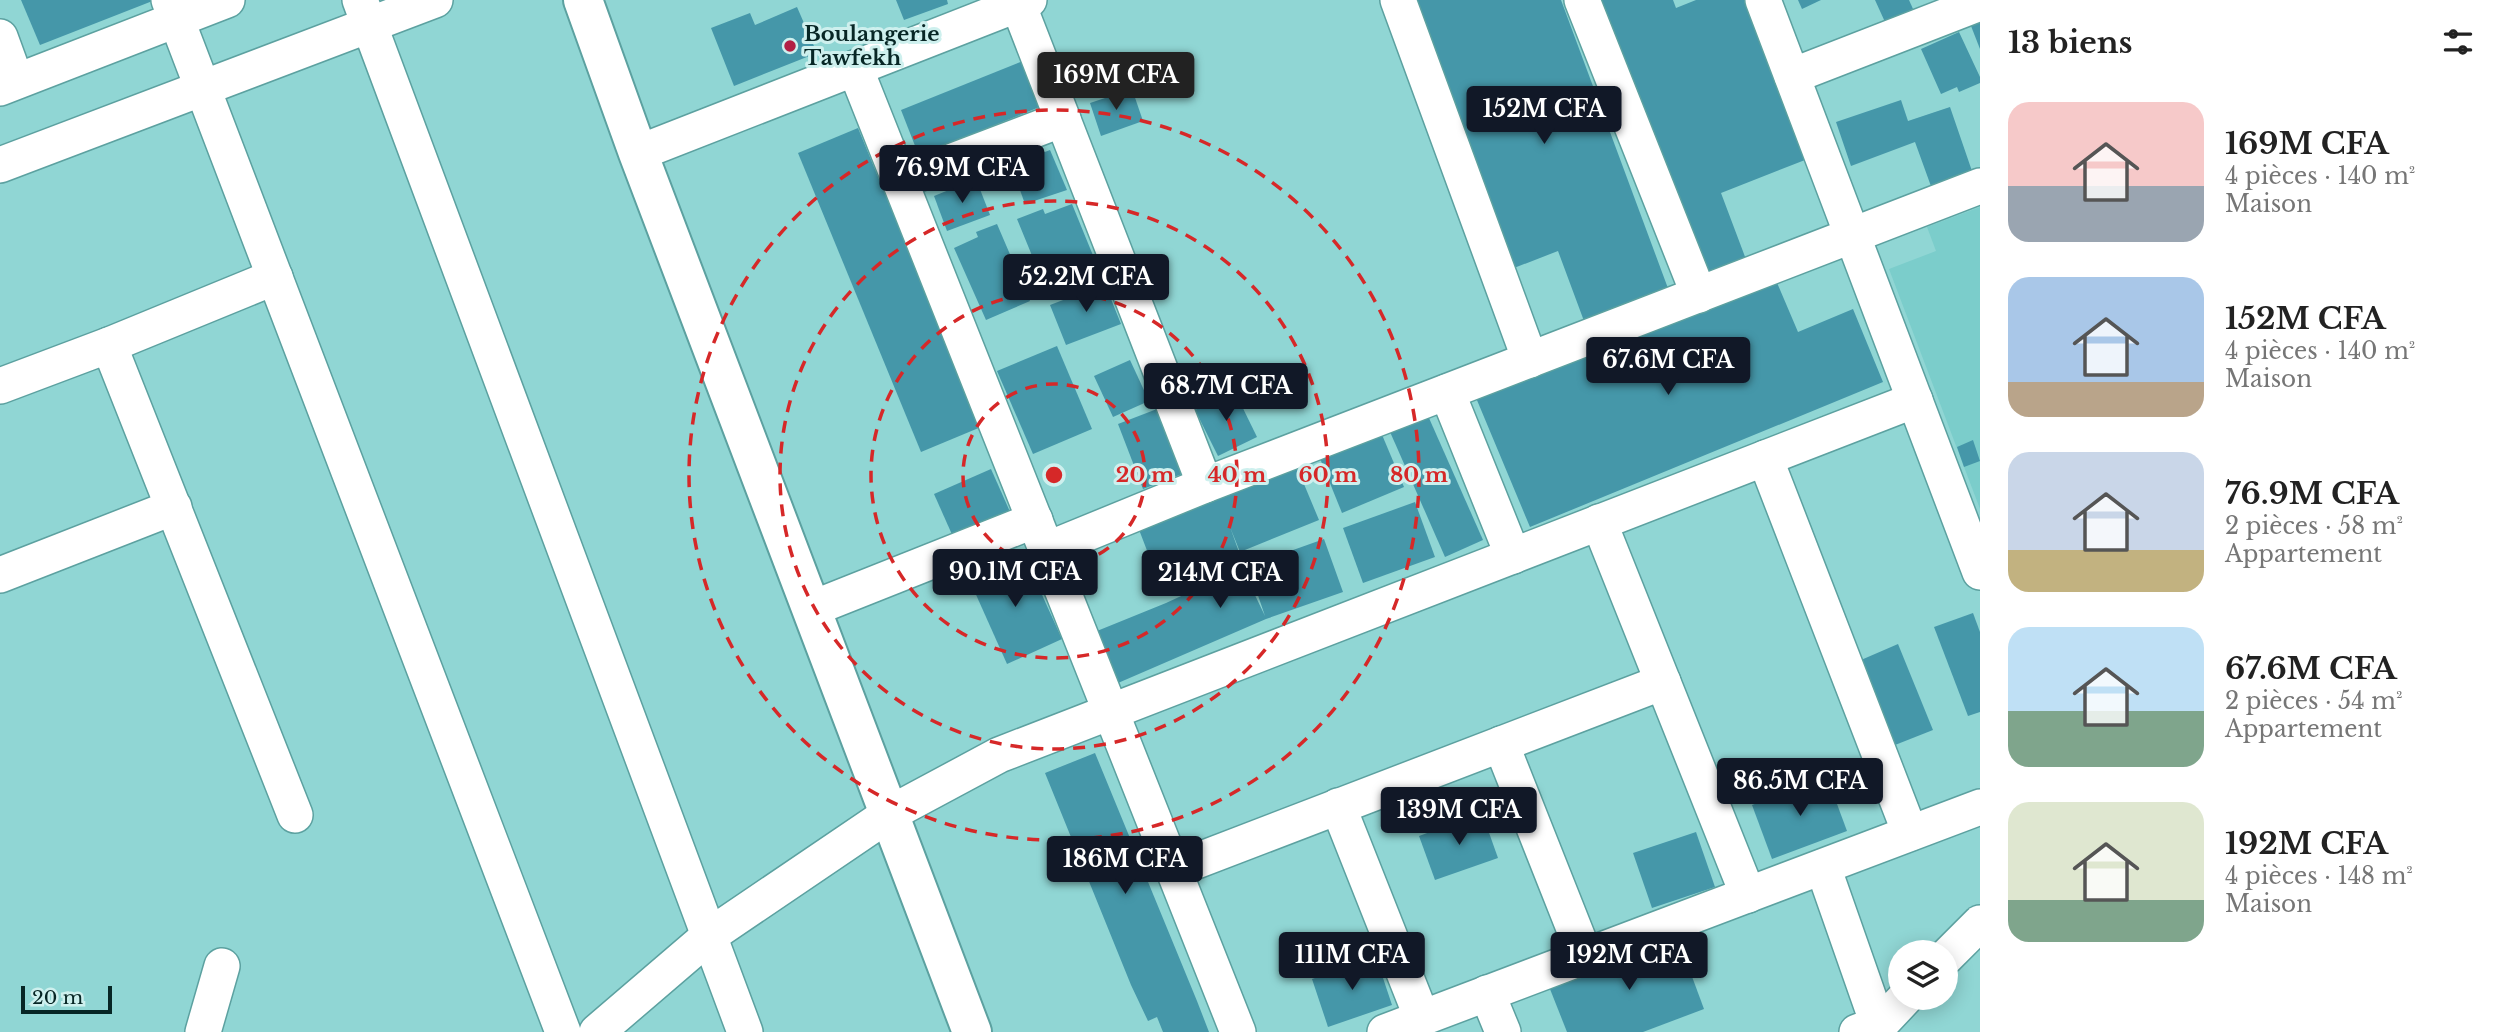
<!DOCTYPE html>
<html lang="fr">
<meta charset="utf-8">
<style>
:root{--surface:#fff;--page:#f6f6f6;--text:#222;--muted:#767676;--accent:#111827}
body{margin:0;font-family:"Libre Baskerville",serif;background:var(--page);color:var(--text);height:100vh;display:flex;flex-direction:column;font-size:26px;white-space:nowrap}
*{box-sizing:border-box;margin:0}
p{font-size:23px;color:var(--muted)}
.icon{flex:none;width:38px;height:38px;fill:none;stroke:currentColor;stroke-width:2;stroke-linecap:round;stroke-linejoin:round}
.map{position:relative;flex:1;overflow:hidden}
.sheet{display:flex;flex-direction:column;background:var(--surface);width:525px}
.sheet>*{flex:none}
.controls{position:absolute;left:1888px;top:940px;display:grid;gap:14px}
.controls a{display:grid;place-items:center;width:70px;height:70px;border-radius:50%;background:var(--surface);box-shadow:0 4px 18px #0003;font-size:35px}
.scale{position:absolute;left:21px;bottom:18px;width:91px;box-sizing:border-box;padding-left:7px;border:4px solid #072625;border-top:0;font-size:19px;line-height:24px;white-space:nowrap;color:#072625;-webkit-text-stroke:5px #cef0ee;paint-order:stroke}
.price{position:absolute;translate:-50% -60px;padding:0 16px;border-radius:7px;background:var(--accent);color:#fff;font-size:23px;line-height:46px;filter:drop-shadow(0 2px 4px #0008)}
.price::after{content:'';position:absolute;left:50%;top:42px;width:21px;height:16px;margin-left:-10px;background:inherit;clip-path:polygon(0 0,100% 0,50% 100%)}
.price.current{background:#222;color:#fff}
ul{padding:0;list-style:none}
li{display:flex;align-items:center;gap:21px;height:175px;padding:0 28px}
li span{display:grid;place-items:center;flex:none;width:196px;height:140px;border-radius:21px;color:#555}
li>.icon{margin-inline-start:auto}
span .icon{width:84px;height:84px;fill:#fffc;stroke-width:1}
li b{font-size:30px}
h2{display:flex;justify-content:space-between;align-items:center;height:84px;padding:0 28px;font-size:30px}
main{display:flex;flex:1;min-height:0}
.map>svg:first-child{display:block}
.built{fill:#7bcdcb}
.building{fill:#4597a9}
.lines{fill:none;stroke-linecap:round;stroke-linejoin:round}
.street-casing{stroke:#5ca1a0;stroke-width:38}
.secondary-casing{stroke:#5ca1a0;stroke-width:42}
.street{stroke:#fff;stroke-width:35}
.secondary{stroke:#fff;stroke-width:38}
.ring{fill:none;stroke:#d62828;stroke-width:3.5;stroke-dasharray:12 9}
.poi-dot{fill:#b21f44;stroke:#cef0ee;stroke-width:2.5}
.labels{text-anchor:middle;stroke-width:6;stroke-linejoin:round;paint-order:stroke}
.poi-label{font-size:21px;font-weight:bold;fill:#072625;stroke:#cef0ee;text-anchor:start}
.centre{fill:#d62828;stroke:#cef0ee;stroke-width:3.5}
.ring-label{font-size:21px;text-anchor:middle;font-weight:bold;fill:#d62828;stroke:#cef0ee;stroke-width:6;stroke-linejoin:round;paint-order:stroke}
</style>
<main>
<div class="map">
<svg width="1980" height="1032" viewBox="0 0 1980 1032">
<rect width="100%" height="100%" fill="#90d6d4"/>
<polygon class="built" points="1980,207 1980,509 1889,269 1936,251 1927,227"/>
<g class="building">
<polygon points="21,0 155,0 40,45"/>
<polygon points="896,0 947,0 948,4 904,20"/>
<polygon points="1414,0 1561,0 1669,291 1584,321 1558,251 1514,268"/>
<polygon points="1600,0 1673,0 1676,8 1696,0 1744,0 1805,160 1721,193 1747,262 1707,278"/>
<polygon points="1798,0 1821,0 1802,9"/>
<polygon points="1875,0 1909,0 1913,9 1885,22"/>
<polygon points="797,7 817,53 734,86 711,28 750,13 755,25"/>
<polygon points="1980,22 1980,49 1971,26"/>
<polygon points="1959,32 1980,77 1980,83 1959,92 1957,87 1941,94 1921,49"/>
<polygon points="1023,61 1042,106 919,156 901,110"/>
<polygon points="1132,89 1143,121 1101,136 1090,103"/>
<polygon points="1901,100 1908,121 1950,107 1973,174 1932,189 1915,142 1851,166 1836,122"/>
<polygon points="858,128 981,427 921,452 798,153"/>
<polygon points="1050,150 1067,190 1025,204 1011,165"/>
<polygon points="976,179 990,215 947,231 934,196"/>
<polygon points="1072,204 1101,275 1049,297 1017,219 1043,209 1045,214"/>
<polygon points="997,224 1030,301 986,320 954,248 978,237 976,232"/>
<polygon points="1775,278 1798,332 1853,309 1883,382 1530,527 1474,393"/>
<polygon points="1105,284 1121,324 1066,345 1050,305"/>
<polygon points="1057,346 1092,429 1033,454 997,371"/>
<polygon points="1130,360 1149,401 1113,417 1094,376"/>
<polygon points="1234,390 1257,437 1218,456 1195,410"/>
<polygon points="1157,409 1182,474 1143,489 1118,424"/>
<polygon points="1425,409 1483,540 1445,557 1387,425"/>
<polygon points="1380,430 1404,487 1342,513 1319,456"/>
<polygon points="1973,440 1980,461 1964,467 1957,447"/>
<polygon points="1296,465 1319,520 1240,552 1230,527 1239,552 1159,582 1138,527"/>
<polygon points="991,469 1011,514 954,539 934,494"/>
<polygon points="1415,502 1435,557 1363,583 1343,528"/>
<polygon points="1324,539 1343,592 1266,619 1118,683 1097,631 1166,603 1242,568 1265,616 1248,566"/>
<polygon points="1024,555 1062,639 1007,664 969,579"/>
<polygon points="1973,613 1980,632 1980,712 1968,716 1934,627"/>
<polygon points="1898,644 1933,730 1895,745 1861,660"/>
<polygon points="1095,753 1197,1001 1209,1032 1163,1032 1157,1017 1148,1021 1131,985 1045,773"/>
<polygon points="1827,777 1847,831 1772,859 1752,805"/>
<polygon points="1482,813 1498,858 1435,880 1419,836"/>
<polygon points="1696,832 1715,887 1652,908 1633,853"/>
<polygon points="1677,936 1704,1009 1643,1032 1567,1032 1548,984"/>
<polygon points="1376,957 1392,1005 1328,1027 1312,979"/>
</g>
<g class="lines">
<g class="street-casing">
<g id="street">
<polyline points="169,0 563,1032"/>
<polyline points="360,0 745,1032"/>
<polyline points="1398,0 1530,360"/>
<polyline points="1582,0 1699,295"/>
<polyline points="1763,0 1980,572"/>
<polyline points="1018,4 1205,485"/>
<polyline points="0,37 16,81"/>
<polyline points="855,68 1238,1032"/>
<polyline points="1792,76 1980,3"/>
<polyline points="0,88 227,0"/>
<polyline points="638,153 1029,0"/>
<polyline points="0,165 435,0"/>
<polyline points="900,181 1063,119"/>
<polyline points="109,345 295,815"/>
<polyline points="0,386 109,345 275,277"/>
<polyline points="1447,392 1513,556"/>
<polyline points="1765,458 1910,833"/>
<polyline points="1599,522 1748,895"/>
<polyline points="1046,550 1205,485 1980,186"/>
<polyline points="0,575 174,507"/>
<polyline points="811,609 1035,520"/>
<polyline points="1501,744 1585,956"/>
<polyline points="1338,806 1422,1018"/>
<polyline points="1823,867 1878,1024 1857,1032"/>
<polyline points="1173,870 1663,682"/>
<polyline points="1946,957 1980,923"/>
<polyline points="1487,993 1503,1032"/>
<polyline points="203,1032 222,966"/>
<polyline points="597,1032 709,936 889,814 999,755 1915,400"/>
<polyline points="1385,1032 1980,807"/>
<polyline points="1873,1032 1905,998"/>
</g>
</g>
<g class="secondary-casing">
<polyline id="secondary" points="583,0 638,153 972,1032"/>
</g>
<use href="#street" class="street"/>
<use href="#secondary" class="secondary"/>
</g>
<g class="ring">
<circle cx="1054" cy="475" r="91"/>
<circle cx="1054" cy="475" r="183"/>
<circle cx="1054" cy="475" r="274"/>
<circle cx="1054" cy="475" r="365"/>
</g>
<circle class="poi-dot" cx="790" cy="46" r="7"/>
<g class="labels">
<g class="poi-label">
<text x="804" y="41">Boulangerie<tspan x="804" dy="24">Tawfekh</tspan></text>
</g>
</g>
<circle cx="1054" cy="475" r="10" class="centre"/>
<g class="ring-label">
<text x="1145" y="482">20 m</text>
<text x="1237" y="482">40 m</text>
<text x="1328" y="482">60 m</text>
<text x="1419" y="482">80 m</text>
</g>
</svg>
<div class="controls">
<a><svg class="icon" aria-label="layers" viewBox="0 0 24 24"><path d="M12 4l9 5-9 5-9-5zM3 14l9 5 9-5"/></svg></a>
</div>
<div class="scale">20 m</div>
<b class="price current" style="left:1116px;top:112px">169M CFA</b>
<b class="price" style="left:1544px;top:146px">152M CFA</b>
<b class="price" style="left:962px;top:205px">76.9M CFA</b>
<b class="price" style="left:1086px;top:314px">52.2M CFA</b>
<b class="price" style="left:1668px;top:397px">67.6M CFA</b>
<b class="price" style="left:1226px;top:423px">68.7M CFA</b>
<b class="price" style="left:1015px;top:609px">90.1M CFA</b>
<b class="price" style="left:1220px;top:610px">214M CFA</b>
<b class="price" style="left:1800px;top:818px">86.5M CFA</b>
<b class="price" style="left:1459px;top:847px">139M CFA</b>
<b class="price" style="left:1125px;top:896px">186M CFA</b>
<b class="price" style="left:1352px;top:992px">111M CFA</b>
<b class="price" style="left:1629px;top:992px">192M CFA</b>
</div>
<section class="sheet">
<h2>13 biens<svg class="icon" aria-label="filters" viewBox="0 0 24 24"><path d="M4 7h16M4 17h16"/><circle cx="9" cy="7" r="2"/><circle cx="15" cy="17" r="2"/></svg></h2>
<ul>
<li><span style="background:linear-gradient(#f6c9c9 60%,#9aa5b1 0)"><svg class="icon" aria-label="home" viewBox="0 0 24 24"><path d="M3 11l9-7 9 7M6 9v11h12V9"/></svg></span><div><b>169M CFA</b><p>4 pièces · 140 m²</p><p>Maison</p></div></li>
<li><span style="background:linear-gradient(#a9c7e8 75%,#b9a48a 0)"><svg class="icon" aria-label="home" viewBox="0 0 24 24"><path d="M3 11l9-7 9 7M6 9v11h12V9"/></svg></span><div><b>152M CFA</b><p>4 pièces · 140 m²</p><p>Maison</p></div></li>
<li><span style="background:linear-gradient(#c9d6e8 70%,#c2b280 0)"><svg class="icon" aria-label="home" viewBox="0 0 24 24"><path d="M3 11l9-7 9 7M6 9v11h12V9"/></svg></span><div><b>76.9M CFA</b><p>2 pièces · 58 m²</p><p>Appartement</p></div></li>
<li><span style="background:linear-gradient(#bfe0f5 60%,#7fa58c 0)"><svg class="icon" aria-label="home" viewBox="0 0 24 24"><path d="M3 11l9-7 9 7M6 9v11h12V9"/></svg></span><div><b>67.6M CFA</b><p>2 pièces · 54 m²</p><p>Appartement</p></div></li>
<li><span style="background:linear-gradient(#dfe7d0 70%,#7fa58c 0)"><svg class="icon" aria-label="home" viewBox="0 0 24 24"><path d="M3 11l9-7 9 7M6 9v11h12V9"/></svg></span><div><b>192M CFA</b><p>4 pièces · 148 m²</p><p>Maison</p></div></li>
</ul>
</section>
</main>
